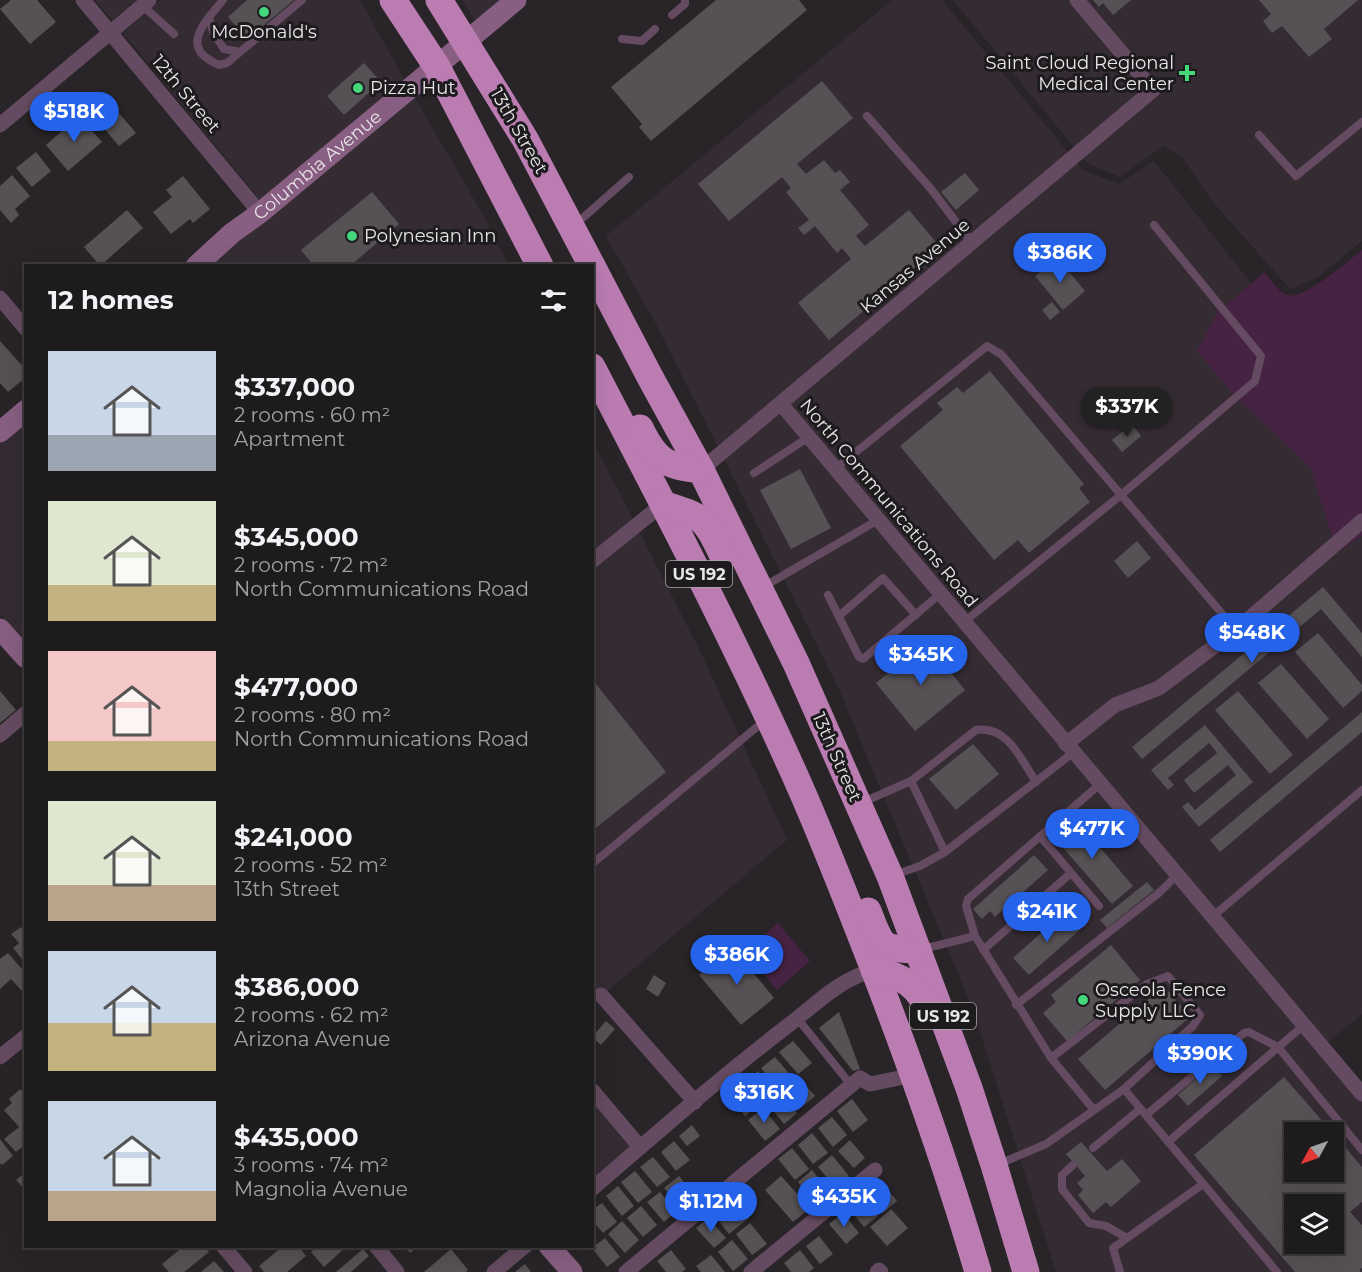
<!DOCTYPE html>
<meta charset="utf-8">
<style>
:root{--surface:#1e1b1d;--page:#262426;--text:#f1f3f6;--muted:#a1a1a4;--line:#3c393b;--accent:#2563eb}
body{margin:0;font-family:Montserrat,sans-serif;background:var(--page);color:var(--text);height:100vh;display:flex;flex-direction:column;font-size:22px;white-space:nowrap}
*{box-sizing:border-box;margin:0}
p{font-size:20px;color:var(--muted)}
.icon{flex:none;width:33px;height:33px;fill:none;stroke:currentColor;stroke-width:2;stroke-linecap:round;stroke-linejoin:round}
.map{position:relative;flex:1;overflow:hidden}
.panel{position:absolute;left:24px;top:264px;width:570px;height:984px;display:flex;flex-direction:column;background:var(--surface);border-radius:0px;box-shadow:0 6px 24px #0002,0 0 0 2px var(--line)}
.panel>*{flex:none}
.needle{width:39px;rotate:230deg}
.tools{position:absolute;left:1284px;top:1122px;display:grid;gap:12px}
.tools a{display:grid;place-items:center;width:60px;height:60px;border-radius:0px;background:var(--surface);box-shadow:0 6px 24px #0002,0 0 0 2px var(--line);font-size:30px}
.price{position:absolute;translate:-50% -51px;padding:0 14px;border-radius:21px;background:var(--accent);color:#fff;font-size:20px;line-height:39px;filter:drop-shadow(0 2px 3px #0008)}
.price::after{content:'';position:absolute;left:50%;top:36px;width:18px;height:14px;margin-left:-9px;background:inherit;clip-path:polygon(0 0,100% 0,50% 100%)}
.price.current{background:#222;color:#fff}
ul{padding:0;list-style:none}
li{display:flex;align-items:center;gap:18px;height:150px;padding:0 24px}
li span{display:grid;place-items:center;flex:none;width:168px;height:120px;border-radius:0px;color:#555}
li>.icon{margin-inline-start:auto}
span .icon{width:72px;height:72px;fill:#fffc;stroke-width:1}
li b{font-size:26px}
h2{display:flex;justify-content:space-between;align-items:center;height:72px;padding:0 24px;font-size:26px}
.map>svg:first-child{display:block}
.built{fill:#352c33;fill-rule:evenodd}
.green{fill:#462342}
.building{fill:#555154;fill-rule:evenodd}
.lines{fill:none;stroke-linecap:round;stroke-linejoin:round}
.lane{stroke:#654b61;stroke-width:8}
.street{stroke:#654b61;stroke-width:15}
.secondary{stroke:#885f82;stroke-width:21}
.highway{stroke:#bb7cb2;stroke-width:27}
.poi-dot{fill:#44d77b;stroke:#1e1b1e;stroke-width:2}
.labels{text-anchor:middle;stroke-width:6;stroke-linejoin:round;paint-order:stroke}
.shield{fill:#1e1b1e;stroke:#aba9ab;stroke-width:1.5}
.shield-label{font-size:16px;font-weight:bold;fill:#e8e6e8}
.poi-label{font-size:18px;fill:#e8e6e8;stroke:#1e1b1e;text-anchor:start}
.street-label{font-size:18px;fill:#e8e6e8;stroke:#1e1b1e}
</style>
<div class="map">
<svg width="1362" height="1272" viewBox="0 0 1362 1272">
<rect width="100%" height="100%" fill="#282427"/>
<g class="built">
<polygon points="95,0 136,0 112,20"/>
<polygon points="161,0 360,0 406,82 261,201 123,33"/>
<polygon points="462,0 503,0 476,22"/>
<path d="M 892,0 L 942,0 L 1083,170 L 1119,184 L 1154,161 L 1251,283 L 1217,313 L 1235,396 L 1310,467 L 1337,552 L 1362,536 L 1362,1014 L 1324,1045 L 1362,1091 L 1362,1272 L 1056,1272 L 974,1012 L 838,687 L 655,322 L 606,236 ZM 1294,1132 L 1334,1132 L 1334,1172 L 1294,1172 ZM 1294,1204 L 1334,1204 L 1334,1244 L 1294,1244 Z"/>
<polygon points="953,0 1362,0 1362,241 1317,278 1290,289 1212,201 1182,157 1163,146 1120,177 1087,163"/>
<polygon points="414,96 483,215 508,265 208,266"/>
<polygon points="25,421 25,644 0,615 0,442"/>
<polygon points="592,439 701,653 787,840 593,1003"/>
<polygon points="592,1096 636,1149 592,1183"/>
</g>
<g class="green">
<path d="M 1362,250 L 1362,536 L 1337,552 L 1310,467 L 1235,396 L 1197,351 L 1217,313 L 1264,272 C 1270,278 1279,293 1287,295 C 1303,301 1349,260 1362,250 Z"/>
<polygon points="778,923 810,961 777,990 745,952"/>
</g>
<g class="building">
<polygon points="11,0 37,0 56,22 30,44 0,9"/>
<polygon points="247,0 294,0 247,39 228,17"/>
<polygon points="716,0 799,0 807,10 651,141 639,127 642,124 611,87"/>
<polygon points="1093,0 1131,0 1113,15 1103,3 1099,7"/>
<polygon points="1259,0 1358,0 1324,29 1332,39 1309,57 1282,26 1272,33 1263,21 1271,14"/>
<polygon points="364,63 381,82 344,115 327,96"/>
<polygon points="822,81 853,118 797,164 806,174 824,160 835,173 840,170 850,182 840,190 869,225 856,236 865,246 909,210 940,247 829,340 798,303 851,259 842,248 837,253 815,226 804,235 798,228 809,220 786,192 791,188 782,177 729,221 698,184"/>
<polygon points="105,97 136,133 119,146 89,111"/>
<polygon points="79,116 102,142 68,171 46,145"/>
<polygon points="36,152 51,171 32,187 16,168"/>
<polygon points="965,173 979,190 956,210 941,192"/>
<polygon points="12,175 30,196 15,209 19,215 11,223 0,210 0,186"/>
<polygon points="183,176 210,209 193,223 190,219 171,234 153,212 172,197 166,190"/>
<polygon points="372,192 399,224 350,266 314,266 301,250"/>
<polygon points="127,210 143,228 100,266 84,247"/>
<polygon points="1058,258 1085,291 1063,310 1035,276"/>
<polygon points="1052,302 1060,312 1050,320 1042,310"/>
<polygon points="0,341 26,370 26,377 8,392 0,383"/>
<polygon points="990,371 1084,484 1079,488 1090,502 1029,553 1018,540 994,560 900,446 943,410 937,403 957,387 963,393"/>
<polygon points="1132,424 1141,436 1122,452 1112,440"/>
<polygon points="800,469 831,528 791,549 760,490"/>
<polygon points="1137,541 1151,558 1128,578 1114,561"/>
<polygon points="1323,587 1362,633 1362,657 1321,609 1142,759 1132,747"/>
<polygon points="1318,633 1362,685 1362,691 1343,708 1295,652"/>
<polygon points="926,642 965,690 915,731 876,683"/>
<polygon points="1281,664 1329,719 1307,739 1258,683"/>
<polygon points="592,679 666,772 592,831"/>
<polygon points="0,691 16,710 0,723"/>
<polygon points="1238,691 1293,755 1270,774 1215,710"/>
<polygon points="1362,712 1362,732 1220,852 1210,840"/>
<polygon points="1205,725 1253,782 1199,827 1182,807 1188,802 1195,810 1236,775 1228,765 1194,793 1184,780 1217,753 1209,743 1168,778 1174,785 1168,790 1151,770"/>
<polygon points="973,744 999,774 956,810 929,779"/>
<polygon points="1073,816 1133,886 1112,904 1052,835"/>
<polygon points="1034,855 1048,870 995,917 990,911 982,919 973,909"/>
<polygon points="1147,882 1154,890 1107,928 1100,920"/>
<polygon points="1066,911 1081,929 1029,975 1013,958"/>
<polygon points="21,927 26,933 26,964 13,948 19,943 11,934"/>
<polygon points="1111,945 1140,980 1067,1041 1043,1013 1056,1002 1051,995"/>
<polygon points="733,948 774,998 741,1025 699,975"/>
<polygon points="8,953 26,974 26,990 23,992 11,979 0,989 0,959"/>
<polygon points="654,975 666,983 658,997 646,989"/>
<polygon points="1164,986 1190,1017 1105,1090 1078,1059"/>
<polygon points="839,1012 860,1069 853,1071 819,1028"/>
<polygon points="606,1021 615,1029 601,1045 592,1037"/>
<polygon points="793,1041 812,1063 798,1074 779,1052"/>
<polygon points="775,1057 793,1078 779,1090 761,1068"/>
<polygon points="1212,1065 1222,1076 1188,1106 1178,1095"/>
<polygon points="758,1071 774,1091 760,1103 744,1083"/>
<polygon points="798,1077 815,1096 802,1107 786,1089"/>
<path d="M 1284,1077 L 1332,1132 L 1294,1132 L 1294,1172 L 1334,1172 L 1334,1134 L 1362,1167 L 1362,1202 L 1350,1212 L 1362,1225 L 1362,1268 L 1359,1270 L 1361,1272 L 1295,1272 L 1194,1155 ZM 1294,1204 L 1334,1204 L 1334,1244 L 1294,1244 Z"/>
<polygon points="740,1086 757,1106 745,1116 728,1096"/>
<polygon points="20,1089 26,1096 26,1144 16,1152 4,1139 19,1127 4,1110 12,1103 9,1099"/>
<polygon points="780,1093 797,1113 784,1124 767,1103"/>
<polygon points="852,1099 868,1120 853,1132 837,1111"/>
<polygon points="763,1108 780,1129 765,1141 748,1120"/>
<polygon points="832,1117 847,1135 833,1147 818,1128"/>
<polygon points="692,1125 700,1136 687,1146 679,1136"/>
<polygon points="812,1133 828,1153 813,1164 798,1145"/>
<polygon points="0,1139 13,1156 2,1165 0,1163"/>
<polygon points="850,1140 865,1158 854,1168 838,1151"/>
<polygon points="674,1141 690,1160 676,1171 661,1152"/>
<polygon points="1081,1142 1107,1171 1122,1159 1141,1181 1111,1207 1106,1202 1093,1213 1078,1195 1083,1190 1077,1183 1085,1176 1066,1154"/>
<polygon points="792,1148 809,1169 795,1180 778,1159"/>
<polygon points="832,1155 849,1176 835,1187 818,1167"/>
<polygon points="653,1157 670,1177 657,1187 640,1167"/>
<polygon points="812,1170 829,1191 814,1203 798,1182"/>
<polygon points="635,1171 652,1192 638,1203 621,1182"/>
<polygon points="26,1172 26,1191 16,1180"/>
<polygon points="679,1176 694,1195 680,1207 664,1188"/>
<polygon points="781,1176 810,1208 793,1222 765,1190"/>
<polygon points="880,1181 897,1201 883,1213 866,1193"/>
<polygon points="618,1186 634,1206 622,1216 606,1196"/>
<polygon points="660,1192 676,1212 664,1222 647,1202"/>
<polygon points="862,1197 878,1216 864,1227 848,1208"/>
<polygon points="734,1201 749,1218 729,1234 715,1216"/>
<polygon points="602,1203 617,1222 603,1233 592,1220 592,1210"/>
<polygon points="641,1206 657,1225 643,1237 627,1218"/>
<polygon points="891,1209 908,1228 887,1246 870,1227"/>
<polygon points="843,1213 859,1233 846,1244 829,1224"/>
<polygon points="708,1218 726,1238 714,1248 696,1228"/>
<polygon points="622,1221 639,1240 625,1253 608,1234"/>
<polygon points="750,1223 767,1244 752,1255 736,1234"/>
<polygon points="819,1236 833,1254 820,1264 806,1246"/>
<polygon points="605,1238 620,1257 607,1267 592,1248"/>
<polygon points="732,1240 748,1259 733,1271 718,1252"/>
<polygon points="184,1246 205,1246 209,1252 184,1272 169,1272 162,1264"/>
<polygon points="283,1246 298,1246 306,1256 287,1272 264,1272 259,1266"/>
<polygon points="317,1246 347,1246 324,1267 311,1252"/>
<polygon points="405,1246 418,1246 410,1253"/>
<polygon points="363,1249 369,1256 351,1272 336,1272"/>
<polygon points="451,1249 468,1270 466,1272 424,1272"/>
<polygon points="671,1250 686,1269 682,1272 666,1272 657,1261"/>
<polygon points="800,1250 814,1268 809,1272 791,1272 784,1263"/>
<polygon points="711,1255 725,1272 701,1272 696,1266"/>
<polygon points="214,1261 224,1272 201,1272"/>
<polygon points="525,1264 531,1272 515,1272"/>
</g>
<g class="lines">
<g class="lane">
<polyline points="223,0 209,17 213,32 224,49 240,52 302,0"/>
<polyline points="142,5 174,34"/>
<polyline points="672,15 685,4 685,0"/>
<path d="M 209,17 C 192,39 192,53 219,65 L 227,63 L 240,52"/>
<polyline points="622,39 642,41 655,29"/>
<polyline points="867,116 931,189 972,243"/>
<polyline points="1259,135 1296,176 1362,122"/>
<polyline points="576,224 629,177"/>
<polyline points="835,469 987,346 1001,354 1236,630"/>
<polyline points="754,473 809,437"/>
<polyline points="763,587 878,520"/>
<polyline points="828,595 859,657 863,659 940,594"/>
<polyline points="839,616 883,578 916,615"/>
<polyline points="964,622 1121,495 1255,381 1261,356 1154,225"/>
<polyline points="911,781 945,852"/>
<path d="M 861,803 L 911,781 L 976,730 C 1007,725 1021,759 1036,782"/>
<polyline points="1040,836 1099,906"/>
<polyline points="592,864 764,721"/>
<polyline points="894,875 920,866 945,852 1074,752"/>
<polyline points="1212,917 1362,790"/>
<polyline points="975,936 966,906 968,899 1100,784"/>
<polyline points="923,949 975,936 1051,1058 1094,1110"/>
<polyline points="983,950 1071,873"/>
<polyline points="1016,1005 1160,892 1177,875"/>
<polyline points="797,1018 851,1085"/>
<polyline points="1051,1058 1147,984 1168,976 1200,1015 1193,1026 1124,1089"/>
<polyline points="1146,1115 1244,1033 1249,1032 1278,1047 1362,1150"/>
<polyline points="1168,1142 1304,1025"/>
<polyline points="1093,1148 1140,1109"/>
<polyline points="999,1164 1046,1144 1124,1089 1277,1272"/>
<polyline points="1073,1165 1062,1175 1062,1189 1089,1223 1106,1226 1127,1238"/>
<polyline points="1120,1272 1113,1248 1203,1184"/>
</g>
<g class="street">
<polyline points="83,0 260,213"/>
<polyline points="0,125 149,0"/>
<polyline points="0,298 26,329"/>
<polyline points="781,404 1362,1094"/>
<polyline points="701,470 1153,90 1077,0"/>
<polyline points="592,561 663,504"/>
<polyline points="0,735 26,713"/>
<polyline points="1066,744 1115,705 1159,688 1236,630 1362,521"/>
<polyline points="601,995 695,1102"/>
<polyline points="0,1057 26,1036"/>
<polyline points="592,1090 640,1147"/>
<path d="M 592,1189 C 657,1133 722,1076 790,1024 C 817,1003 840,979 874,970"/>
<polyline points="223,1246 245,1272"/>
<polyline points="376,1246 397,1272"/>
<polyline points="494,1272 525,1246"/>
<polyline points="626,1272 860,1078 870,1084 914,1075"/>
<polyline points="751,1272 875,1170"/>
<polyline points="877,1272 879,1270 881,1272"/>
</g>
<g class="secondary">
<path id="s1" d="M 196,266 L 232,233 L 260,213 L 516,0"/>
<polyline points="0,432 26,410"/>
<polyline points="0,629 26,658"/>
<polyline points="549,1246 572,1272"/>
</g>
<g class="highway">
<polyline points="393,0 437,67 540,266"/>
<polyline points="439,0 525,139 592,266"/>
<polyline points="592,266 650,377 701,470 796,663 890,876 969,1088 994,1165 1026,1272"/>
<path d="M 592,367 C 663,503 734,639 797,780 C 825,843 850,908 875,972 C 913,1071 948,1170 978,1272"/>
<path d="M 640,428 C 656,461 665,466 701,470"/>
<path d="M 663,504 C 704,517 704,517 723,556"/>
<path d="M 868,911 C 882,946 879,949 918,950"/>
<path d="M 874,970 C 901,975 921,986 929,1015"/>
</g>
</g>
<g class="poi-dot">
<circle cx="264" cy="12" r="6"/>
<path d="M1184 64h6v6h6v6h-6v6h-6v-6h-6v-6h6z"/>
<circle cx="358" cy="88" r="6"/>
<circle cx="352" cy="236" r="6"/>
<circle cx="1083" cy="1000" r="6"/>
</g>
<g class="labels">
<g class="shield">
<rect x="666" y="561" width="66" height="26" rx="4.5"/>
<rect x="910" y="1003" width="66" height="26" rx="4.5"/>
</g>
<g class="shield-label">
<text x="699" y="580">US 192</text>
<text x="943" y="1022">US 192</text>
</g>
<g class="poi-label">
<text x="264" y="38" text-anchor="middle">McDonald's</text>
<text x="1174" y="69" text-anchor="end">Saint Cloud Regional<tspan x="1174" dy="21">Medical Center</tspan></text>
<text x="370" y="94">Pizza Hut</text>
<text x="364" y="242">Polynesian Inn</text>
<text x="1095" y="996">Osceola Fence<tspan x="1095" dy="21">Supply LLC</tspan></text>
</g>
<g class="street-label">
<text transform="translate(186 94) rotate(50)" y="6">12th Street</text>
<text transform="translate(519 131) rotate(60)" y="6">13th Street</text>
<text dy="6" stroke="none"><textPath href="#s1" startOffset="158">Columbia Avenue</textPath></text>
<text transform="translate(915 266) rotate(-40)" y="6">Kansas Avenue</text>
<text transform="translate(889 503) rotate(50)" y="6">North Communications Road</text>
<text transform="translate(837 757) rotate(66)" y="6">13th Street</text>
</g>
</g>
</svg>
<div class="tools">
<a><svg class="needle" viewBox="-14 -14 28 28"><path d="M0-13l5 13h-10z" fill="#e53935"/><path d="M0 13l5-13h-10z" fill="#a1a1a4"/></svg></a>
<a><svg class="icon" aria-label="layers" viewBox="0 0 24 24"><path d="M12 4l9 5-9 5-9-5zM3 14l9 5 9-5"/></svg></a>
</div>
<b class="price" style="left:74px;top:143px">$518K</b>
<b class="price" style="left:1060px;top:284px">$386K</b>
<b class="price current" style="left:1127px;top:438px">$337K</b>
<b class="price" style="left:1252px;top:664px">$548K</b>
<b class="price" style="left:921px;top:686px">$345K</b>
<b class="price" style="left:1092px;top:860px">$477K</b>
<b class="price" style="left:1047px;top:943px">$241K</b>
<b class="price" style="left:737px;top:986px">$386K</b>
<b class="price" style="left:1200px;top:1085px">$390K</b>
<b class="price" style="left:764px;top:1124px">$316K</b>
<b class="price" style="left:844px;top:1228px">$435K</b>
<b class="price" style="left:711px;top:1233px">$1.12M</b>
<section class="panel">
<h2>12 homes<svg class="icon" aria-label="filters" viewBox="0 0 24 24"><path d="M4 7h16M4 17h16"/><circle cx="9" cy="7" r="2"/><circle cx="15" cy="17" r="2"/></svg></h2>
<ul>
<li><span style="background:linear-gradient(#c9d6e8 70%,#9aa5b1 0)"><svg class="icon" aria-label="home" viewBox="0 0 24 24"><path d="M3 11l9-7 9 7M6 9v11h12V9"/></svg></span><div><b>$337,000</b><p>2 rooms · 60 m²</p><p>Apartment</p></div></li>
<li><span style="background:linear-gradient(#dfe7d0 70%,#c2b280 0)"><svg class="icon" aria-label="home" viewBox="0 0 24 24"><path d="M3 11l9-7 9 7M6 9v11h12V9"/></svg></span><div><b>$345,000</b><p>2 rooms · 72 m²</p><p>North Communications Road</p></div></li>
<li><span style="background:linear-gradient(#f6c9c9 75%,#c2b280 0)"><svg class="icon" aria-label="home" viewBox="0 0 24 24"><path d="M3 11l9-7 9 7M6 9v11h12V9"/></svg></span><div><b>$477,000</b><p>2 rooms · 80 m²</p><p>North Communications Road</p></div></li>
<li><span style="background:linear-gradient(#dfe7d0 70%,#b9a48a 0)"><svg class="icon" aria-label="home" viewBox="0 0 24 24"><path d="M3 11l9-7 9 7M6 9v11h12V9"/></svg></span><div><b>$241,000</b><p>2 rooms · 52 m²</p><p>13th Street</p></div></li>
<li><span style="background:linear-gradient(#c9d6e8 60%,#c2b280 0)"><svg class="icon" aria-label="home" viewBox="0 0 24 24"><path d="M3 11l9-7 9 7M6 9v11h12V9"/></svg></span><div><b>$386,000</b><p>2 rooms · 62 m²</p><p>Arizona Avenue</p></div></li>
<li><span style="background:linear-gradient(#c9d6e8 75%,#b9a48a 0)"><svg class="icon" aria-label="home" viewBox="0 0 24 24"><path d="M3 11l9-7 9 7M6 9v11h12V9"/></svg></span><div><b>$435,000</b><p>3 rooms · 74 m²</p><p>Magnolia Avenue</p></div></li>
</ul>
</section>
</div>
